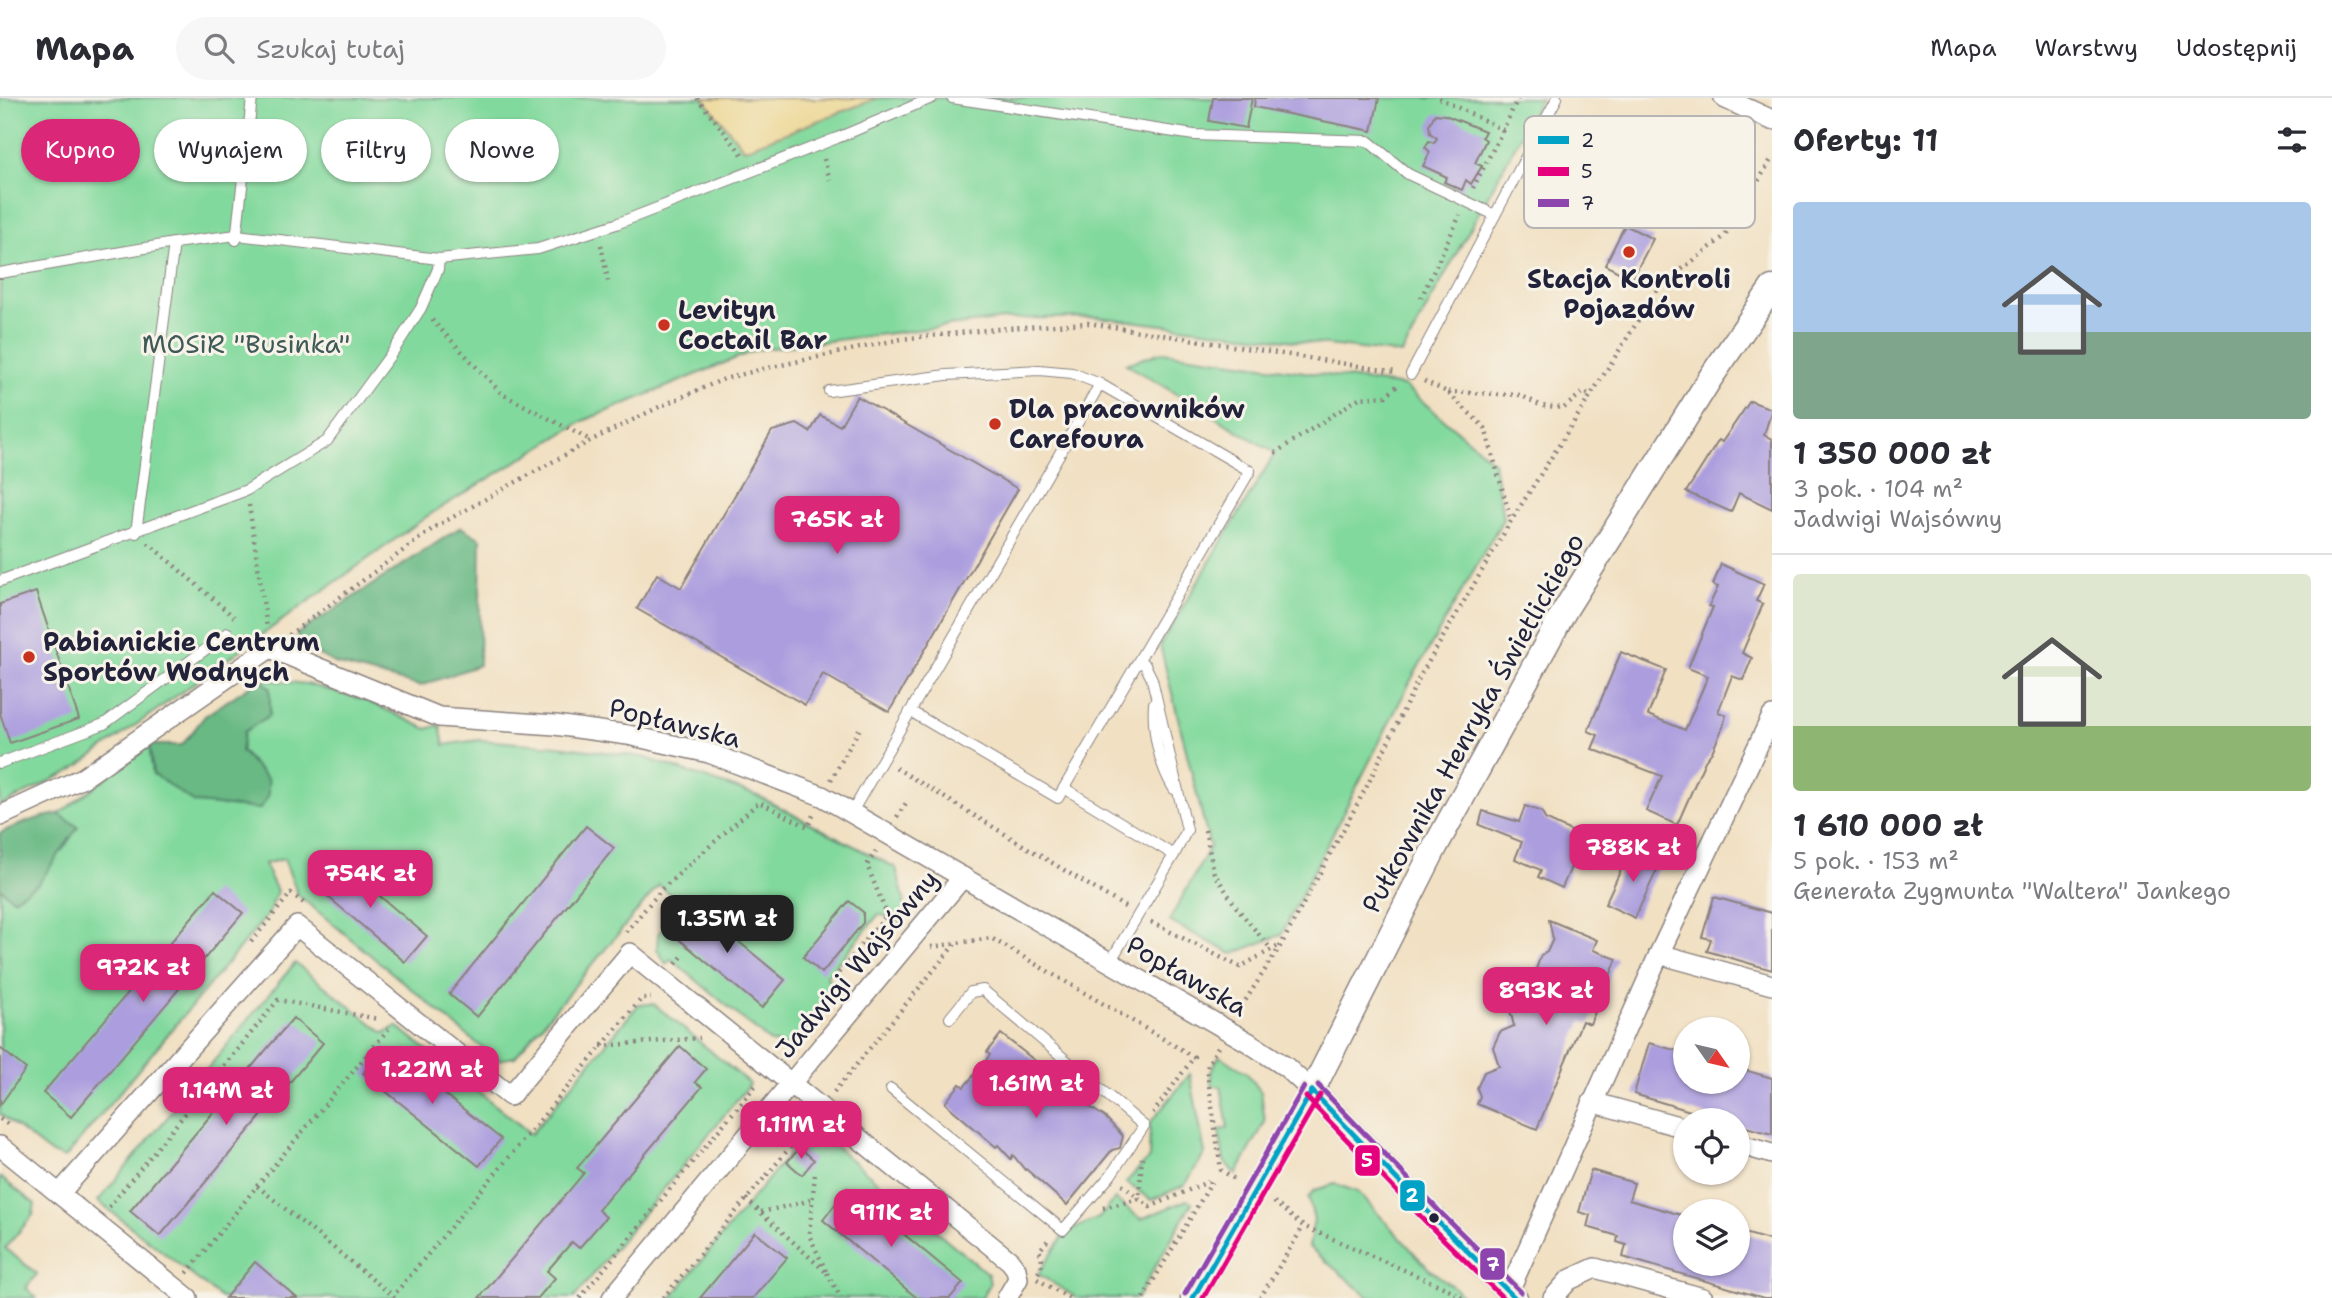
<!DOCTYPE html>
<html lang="pl">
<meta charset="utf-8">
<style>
:root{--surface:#fff;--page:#f7f7f7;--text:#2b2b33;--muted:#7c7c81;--line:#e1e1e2;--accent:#db2777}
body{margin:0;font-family:"Shantell Sans",sans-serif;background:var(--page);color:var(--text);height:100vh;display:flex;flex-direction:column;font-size:26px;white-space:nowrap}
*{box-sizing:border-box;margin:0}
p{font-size:23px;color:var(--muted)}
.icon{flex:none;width:38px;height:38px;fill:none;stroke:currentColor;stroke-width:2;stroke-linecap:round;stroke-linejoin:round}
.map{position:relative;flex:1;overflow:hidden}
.details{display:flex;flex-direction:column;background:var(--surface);width:560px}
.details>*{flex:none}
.guide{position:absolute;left:21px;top:21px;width:665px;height:63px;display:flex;gap:14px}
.needle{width:46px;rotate:124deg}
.fabs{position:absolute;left:1673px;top:919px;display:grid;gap:14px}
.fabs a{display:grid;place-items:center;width:77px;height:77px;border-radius:50%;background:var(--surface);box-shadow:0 2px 5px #0004;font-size:35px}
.price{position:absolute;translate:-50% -60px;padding:0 16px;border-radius:14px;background:var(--accent);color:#fff;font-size:23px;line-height:46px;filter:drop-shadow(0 2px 4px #0008)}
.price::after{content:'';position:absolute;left:50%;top:42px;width:21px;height:16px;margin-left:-10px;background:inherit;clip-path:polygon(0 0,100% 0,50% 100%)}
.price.selected{background:#222;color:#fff}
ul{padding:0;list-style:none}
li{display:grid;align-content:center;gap:14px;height:371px;padding:0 21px}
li+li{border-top:2px solid var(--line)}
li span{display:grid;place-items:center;height:217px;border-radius:7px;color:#555}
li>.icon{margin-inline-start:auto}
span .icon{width:126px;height:126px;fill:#fffc;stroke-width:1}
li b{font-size:30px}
h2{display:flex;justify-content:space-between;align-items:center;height:84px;padding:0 21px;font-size:30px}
.tag{padding:0 24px;border-radius:32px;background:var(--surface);box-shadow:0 2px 5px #0004;font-size:24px;line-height:63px}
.tag.selected{background:var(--accent);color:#fff}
header{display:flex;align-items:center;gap:42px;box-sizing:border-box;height:98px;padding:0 35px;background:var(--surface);border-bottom:2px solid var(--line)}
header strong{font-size:33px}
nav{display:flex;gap:38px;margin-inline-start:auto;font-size:24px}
.search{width:490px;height:63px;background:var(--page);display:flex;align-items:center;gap:18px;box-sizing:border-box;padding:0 24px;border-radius:38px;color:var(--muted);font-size:26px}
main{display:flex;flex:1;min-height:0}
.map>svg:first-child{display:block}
.green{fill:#82d99d;stroke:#527e6c;stroke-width:2}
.forest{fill:#69b984;stroke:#466e60;stroke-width:2}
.sand{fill:#eeda9e;stroke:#887e6c;stroke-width:2}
.building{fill:#ac9ede}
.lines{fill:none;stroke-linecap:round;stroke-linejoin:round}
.service-casing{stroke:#8a817e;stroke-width:12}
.minor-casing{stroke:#8a817e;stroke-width:22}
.tertiary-casing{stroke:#8a817e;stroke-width:27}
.path{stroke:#8a817e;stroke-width:4.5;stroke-dasharray:2 5;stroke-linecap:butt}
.service{stroke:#fff;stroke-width:10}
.minor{stroke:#fff;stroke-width:19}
.tertiary{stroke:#fff;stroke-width:24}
.bus-1-casing{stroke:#f7f3e8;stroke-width:10}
.bus-2-casing{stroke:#f7f3e8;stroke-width:10}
.bus-3-casing{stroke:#f7f3e8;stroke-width:10}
.bus-1{stroke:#02a2c7;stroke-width:5}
.bus-2{stroke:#e5007d;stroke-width:5}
.bus-3{stroke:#8e44ad;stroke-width:5}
.poi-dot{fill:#c8321e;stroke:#f7f3e8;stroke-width:2.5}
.bus-dot{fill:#22223b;stroke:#f7f3e8;stroke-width:2.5}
.labels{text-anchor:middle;stroke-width:6;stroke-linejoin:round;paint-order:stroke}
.poi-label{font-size:26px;font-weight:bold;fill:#22223b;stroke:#f7f3e8;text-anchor:start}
.park-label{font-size:26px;fill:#3f5958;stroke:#f7f3e8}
.street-label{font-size:26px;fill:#22223b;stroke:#f7f3e8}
.key{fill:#f7f3e8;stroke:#b7b4b4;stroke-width:2}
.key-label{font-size:19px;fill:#22223b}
.line-badge{stroke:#f7f3e8;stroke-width:2.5}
.badge-label{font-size:19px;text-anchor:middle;font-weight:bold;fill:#fff}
</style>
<header>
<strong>Mapa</strong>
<div class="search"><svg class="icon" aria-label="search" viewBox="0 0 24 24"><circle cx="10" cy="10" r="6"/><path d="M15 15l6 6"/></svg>Szukaj tutaj</div>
<nav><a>Mapa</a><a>Warstwy</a><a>Udostępnij</a></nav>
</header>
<main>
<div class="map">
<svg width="1772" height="1200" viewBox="0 0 1772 1200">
<rect width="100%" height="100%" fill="#f7f3e8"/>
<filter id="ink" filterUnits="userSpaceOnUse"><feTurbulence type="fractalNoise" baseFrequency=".0143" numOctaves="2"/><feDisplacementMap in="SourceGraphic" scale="14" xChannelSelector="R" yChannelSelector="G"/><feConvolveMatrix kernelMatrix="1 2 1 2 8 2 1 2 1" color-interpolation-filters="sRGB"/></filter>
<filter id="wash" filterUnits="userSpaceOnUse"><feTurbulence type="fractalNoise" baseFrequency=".00686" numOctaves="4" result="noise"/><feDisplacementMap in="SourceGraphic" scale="28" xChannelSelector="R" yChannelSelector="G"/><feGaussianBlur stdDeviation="1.57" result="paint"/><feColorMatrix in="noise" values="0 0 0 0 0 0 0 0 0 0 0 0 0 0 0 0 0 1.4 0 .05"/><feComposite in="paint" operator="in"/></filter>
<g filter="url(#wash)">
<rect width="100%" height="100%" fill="#f1e0c2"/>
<g class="green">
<polygon points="0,0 1541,0 1402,256 1097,219 1004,221 756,252 583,323 429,417 73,672 0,708"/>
<polygon points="1162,254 1404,288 1494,364 1503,421 1411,582 1281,837 1232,856 1169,823 1210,749 1160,547 1275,355 1126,266"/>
<polygon points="260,581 307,586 365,602 427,631 440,627 444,647 479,642 557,648 643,659 758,698 896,770 904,801 904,825 879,816 826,879 841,892 789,950 769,943 671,861 666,866 657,851 658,836 681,806 659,787 515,959 497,962 298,797 284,761 264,766 277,793 269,815 65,1060 49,1054 0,1016 0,790 13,800 78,729 59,716 149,647 153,676 268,682 241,653 244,634 270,590"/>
<polygon points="295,865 384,935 397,928 531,1036 639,906 654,906 750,986 574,1200 221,1200 98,1103"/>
<polygon points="1219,958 1246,974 1261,994 1265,1024 1236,1077 1224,1063 1219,1032 1228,1030 1221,988 1212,988 1211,974"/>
<polygon points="1190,976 1205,1055 1185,1087 1151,1102 1126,1084 1149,1060 1150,1025"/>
<polygon points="818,1034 988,1176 990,1186 982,1200 671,1200 806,1035"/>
<polygon points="0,1079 35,1106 33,1117 5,1150 37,1176 26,1190 37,1200 0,1200"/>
<polygon points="1335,1086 1358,1094 1429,1171 1455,1190 1464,1200 1370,1200 1309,1149 1314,1121 1308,1100 1315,1092"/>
<polygon points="1115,1101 1141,1121 1187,1102 1192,1105 1137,1200 1077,1200 1038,1176 1066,1134 1099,1120"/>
</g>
<g class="forest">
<polygon points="461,429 481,441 479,567 420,588 336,566 299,546 297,536"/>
<polygon points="260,581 270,590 270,617 244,634 241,653 268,682 268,698 260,711 195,705 153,676 149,647 182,647 205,618"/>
<path d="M 59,716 L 78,729 L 39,785 L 13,801 L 0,790 L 0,735 C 20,725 37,719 59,716 Z"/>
</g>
<polygon class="sand" points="703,0 878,0 744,51"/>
<g id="blocks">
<g class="building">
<polygon points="1213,0 1252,0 1246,30 1209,23"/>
<polygon points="1255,0 1379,0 1372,33 1254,9"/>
<polygon points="1435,16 1445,17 1485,33 1482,39 1486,42 1475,65 1482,68 1471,86 1466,82 1462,92 1444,84 1447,79 1423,68 1430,54 1425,49 1429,43 1434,45 1437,40 1430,35 1429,27"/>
<polygon points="1625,127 1653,141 1632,181 1605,167"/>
<polygon points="857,298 1018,391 889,614 823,576 805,607 637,511 657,476 681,490 772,333 797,326 810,334 820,317 840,328"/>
<polygon points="1750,303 1772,311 1764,337 1772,341 1772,411 1739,395 1731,414 1686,394 1719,342 1722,344"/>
<polygon points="1721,466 1764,486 1756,503 1763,506 1742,555 1752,560 1743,582 1732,578 1718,614 1726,617 1723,629 1712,654 1705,663 1677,727 1646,713 1662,678 1592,651 1598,637 1588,633 1621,554 1666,572 1648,617 1685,632 1708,578 1688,570 1713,509 1709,508 1718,489 1713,487"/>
<polygon points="36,494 79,621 10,645 0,615 0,506"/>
<polygon points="1525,708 1542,714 1545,721 1584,739 1562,790 1538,779 1541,772 1515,761 1522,744 1479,727 1483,713 1519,724"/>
<polygon points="586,728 614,750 477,919 449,896"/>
<polygon points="1630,752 1660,765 1635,820 1605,806"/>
<polygon points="335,760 427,838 405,864 313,786"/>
<polygon points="215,792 243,815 71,1019 43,995"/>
<polygon points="1714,799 1772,815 1772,872 1707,853 1711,841 1702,839"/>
<polygon points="849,803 863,814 863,825 822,875 803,859"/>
<polygon points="692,805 785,882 762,910 669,833"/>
<polygon points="1549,822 1597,842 1593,852 1617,861 1590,926 1582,923 1537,1031 1477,1006 1480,998 1477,990 1484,974 1499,968 1493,949 1500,934 1514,928 1509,908 1513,903 1532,893 1536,881 1535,874 1541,857 1547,854 1553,841"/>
<polygon points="293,920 323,945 160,1138 130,1113"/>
<polygon points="1001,936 1057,980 1088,1008 1105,1019 1123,1038 1120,1050 1112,1052 1067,1107 1026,1071 1025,1072 1013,1057 1011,1061 998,1047 996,1049 945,1005 960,986 964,989 990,957 987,954"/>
<polygon points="1649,945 1685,955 1685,984 1738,984 1738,970 1772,980 1772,1036 1738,1027 1738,1022 1720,1022 1634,996"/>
<polygon points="680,948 706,971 695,984 702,989 598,1112 606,1119 579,1150 572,1144 547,1173 555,1180 538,1200 479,1200 584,1075 577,1070"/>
<polygon points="385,949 501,1041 479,1068 363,975"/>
<polygon points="0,950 26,971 0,1007"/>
<polygon points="800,1050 814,1062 802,1077 787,1064"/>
<polygon points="1591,1072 1634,1085 1629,1102 1685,1118 1685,1166 1738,1166 1738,1133 1772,1143 1772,1200 1764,1200 1623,1159 1626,1147 1617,1144 1618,1138 1587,1129 1590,1117 1579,1114"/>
<polygon points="848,1090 963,1185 950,1200 917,1200 823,1122"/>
<polygon points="755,1134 787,1160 753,1200 700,1200"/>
<polygon points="255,1164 297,1200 225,1200"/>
</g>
</g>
</g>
<g filter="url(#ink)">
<use href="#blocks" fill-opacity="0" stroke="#8a817e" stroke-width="2"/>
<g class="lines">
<g class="service-casing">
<g id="service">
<polyline points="952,0 1194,37 1368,43 1408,76 1495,117"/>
<polyline points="236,142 252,0"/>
<polyline points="0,175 174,145 237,137 439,161 538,151 616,126 837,40 932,0"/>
<polyline points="1411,276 1557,0"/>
<polyline points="829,293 946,277 1039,272 1072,275 1100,286"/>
<polyline points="136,435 174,145"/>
<polyline points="0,483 247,392 327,343 394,252 421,210 438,171 439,161"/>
<polyline points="1139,563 1145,567 1152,581 1187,732 1174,757"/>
<path d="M 1154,605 C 1152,633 1159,667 1174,691"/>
<polyline points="0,665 104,626 228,535"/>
<polyline points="1064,690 1174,757 1110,864"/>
<polyline points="852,714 1100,286 1250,373 1058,700 910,613"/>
<polyline points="891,991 1063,1132 1110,1078 1144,1028 983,892 971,894 950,920"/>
</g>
</g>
<g class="minor-casing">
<g id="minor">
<polyline points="1724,0 1772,22"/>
<polyline points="0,718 83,680 270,550 439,619 555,627 628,637 709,655 822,698 1248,944 1286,969 1312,993"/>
<polyline points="1659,856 1772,887"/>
<polyline points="1592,1004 1685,1030"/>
<polyline points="1738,1046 1772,1056"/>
<polyline points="0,1048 188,1200"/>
<polyline points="59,1096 297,828 510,998 630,855 1010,1163 1016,1171 1018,1181 1007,1200"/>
<polyline points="612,1200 963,779"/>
<polyline points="1506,1200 1659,856 1772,618"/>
<polyline points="1553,1200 1569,1182 1595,1170 1703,1200"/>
</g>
</g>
<g class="tertiary-casing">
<g id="tertiary">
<polyline points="1312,993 1434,1120 1515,1200"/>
<polyline points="1193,1200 1312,993 1434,751 1565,512 1711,279 1772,190"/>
</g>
</g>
<g class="path">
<polyline points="697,0 745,60"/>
<polyline points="1439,0 1503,32 1518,0"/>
<polyline points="824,61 830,82"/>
<polyline points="1473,90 1503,32"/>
<polyline points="601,147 609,188"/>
<polyline points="1421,200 1460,117"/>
<polyline points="432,222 502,296 590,342"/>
<polyline points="1424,283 1447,294 1485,330 1511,422"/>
<polyline points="1448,294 1520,297 1542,308 1564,310 1583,294 1591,297"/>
<polyline points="1275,355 1359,300 1386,298 1399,286"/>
<polyline points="249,407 267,530"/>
<polyline points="148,445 234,519"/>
<polyline points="289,537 435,429 590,343 661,308 724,281 763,271 901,241 1007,230 1088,225 1396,274"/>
<polyline points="896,670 1125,809"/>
<polyline points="831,682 861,628"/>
<polyline points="897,719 908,702"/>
<polyline points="1205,732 1214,775 1237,810 1271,851"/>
<polyline points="876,753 867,767 887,817 898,827"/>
<polyline points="1151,824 1240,869 1280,847"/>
<polyline points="626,834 662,791 759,704 808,729 814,715"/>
<polyline points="251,844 291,795 306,807"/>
<polyline points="931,849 991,840 1194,959 1153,1015"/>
<polyline points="676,866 684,856"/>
<polyline points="847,889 835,879 887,817"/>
<polyline points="1238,914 1281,847 1367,688 1418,582 1511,423 1660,188 1725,138 1772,60"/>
<polyline points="601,948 700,940"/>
<polyline points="1218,949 1208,966 1207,974 1221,1072 1236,1082"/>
<polyline points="834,994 955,846"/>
<polyline points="0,1021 10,1028"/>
<polyline points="1122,1087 1150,1109 1212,1082"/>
<polyline points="257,1088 391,928"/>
<polyline points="746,1101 827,1175 809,1137 815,1076"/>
<polyline points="1274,1104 1303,1128 1450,1192 1462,1200"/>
<polyline points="109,1109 278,902 378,921"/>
<polyline points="1103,1110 1139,1101 1142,1060"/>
<polyline points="761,1114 801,1105 812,1101"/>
<polyline points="187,1175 257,1088 393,1198"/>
<polyline points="827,1175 841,1200"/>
<polyline points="1038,1175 1041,1170 1042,1157 1039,1153 1049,1141"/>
<polyline points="1037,1181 1069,1200"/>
<polyline points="394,1200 393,1198 408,1180 642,900 651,900"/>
<polyline points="580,1200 756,987 755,985"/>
<polyline points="663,1200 809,1027"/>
<polyline points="1143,1200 1213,1082"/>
<polyline points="1260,1200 1303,1129"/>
</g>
<use href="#service" class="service"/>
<use href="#minor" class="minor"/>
<use href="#tertiary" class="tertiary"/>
<g class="bus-1-casing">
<g id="bus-1">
<polyline points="1312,993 1434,1120 1515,1200"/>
<polyline points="1193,1200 1312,993"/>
</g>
</g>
<g class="bus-2-casing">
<g id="bus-2">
<polyline points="1306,999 1428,1126 1503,1200"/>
<polyline points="1203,1200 1320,997"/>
</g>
</g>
<g class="bus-3-casing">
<g id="bus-3">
<polyline points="1318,987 1440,1114 1521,1194"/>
<polyline points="1185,1196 1304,989"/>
</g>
</g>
<use href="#bus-1" class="bus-1"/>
<use href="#bus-2" class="bus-2"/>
<use href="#bus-3" class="bus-3"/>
</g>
</g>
<g class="poi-dot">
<circle cx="1629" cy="154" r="7"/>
<circle cx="664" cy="227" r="7"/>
<circle cx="995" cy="326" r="7"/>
<circle cx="29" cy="559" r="7"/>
</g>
<circle class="bus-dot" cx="1434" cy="1120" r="6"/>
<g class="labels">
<g class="poi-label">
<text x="1629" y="190" text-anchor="middle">Stacja Kontroli<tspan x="1629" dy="30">Pojazdów</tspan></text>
<text x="678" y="221">Levityn<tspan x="678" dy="30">Coctail Bar</tspan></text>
<text x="1009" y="320">Dla pracowników<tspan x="1009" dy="30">Carefoura</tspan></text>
<text x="43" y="553">Pabianickie Centrum<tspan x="43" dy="30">Sportów Wodnych</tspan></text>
</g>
<g class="park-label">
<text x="246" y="255">MOSiR "Businka"</text>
</g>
<g class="street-label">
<text transform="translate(675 625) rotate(14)" y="9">Popławska</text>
<text transform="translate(1473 625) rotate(-61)" y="9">Pułkownika Henryka Świetlickiego</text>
<text transform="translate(857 866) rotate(-50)" y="9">Jadwigi Wajsówny</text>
<text transform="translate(1187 878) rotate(30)" y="9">Popławska</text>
</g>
</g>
<rect x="1524" y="18" width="231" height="112" rx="10" class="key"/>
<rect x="1538" y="38" width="31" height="8" fill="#02a2c7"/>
<rect x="1538" y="69" width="31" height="9" fill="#e5007d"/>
<rect x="1538" y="101" width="31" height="8" fill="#8e44ad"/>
<g class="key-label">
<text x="1581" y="49">2</text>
<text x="1581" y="80">5</text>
<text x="1581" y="112">7</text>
</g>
<g class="line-badge">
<rect x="1354" y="1046" width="27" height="33" rx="7" fill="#e5007d"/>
<rect x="1399" y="1081" width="27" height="33" rx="7" fill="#02a2c7"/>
<rect x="1479" y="1149" width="27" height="34" rx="7" fill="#8e44ad"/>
</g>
<g class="badge-label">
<text x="1367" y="1069">5</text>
<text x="1412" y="1104">2</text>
<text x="1493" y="1173">7</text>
</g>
</svg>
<div class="fabs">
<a><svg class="needle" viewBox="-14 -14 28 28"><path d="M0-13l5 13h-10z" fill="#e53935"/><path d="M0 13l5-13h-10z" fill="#7c7c81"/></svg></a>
<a><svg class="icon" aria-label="locate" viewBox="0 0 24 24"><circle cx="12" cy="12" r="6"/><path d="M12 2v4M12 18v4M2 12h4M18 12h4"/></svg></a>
<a><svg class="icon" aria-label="layers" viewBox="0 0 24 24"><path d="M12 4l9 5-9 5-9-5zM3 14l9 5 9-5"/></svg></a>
</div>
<b class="price" style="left:837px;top:458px">765K zł</b>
<b class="price" style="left:1633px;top:786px">788K zł</b>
<b class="price" style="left:370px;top:812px">754K zł</b>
<b class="price selected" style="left:727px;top:857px">1.35M zł</b>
<b class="price" style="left:143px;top:906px">972K zł</b>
<b class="price" style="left:1546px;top:929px">893K zł</b>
<b class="price" style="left:432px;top:1008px">1.22M zł</b>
<b class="price" style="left:1036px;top:1022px">1.61M zł</b>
<b class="price" style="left:226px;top:1029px">1.14M zł</b>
<b class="price" style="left:801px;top:1063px">1.11M zł</b>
<b class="price" style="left:891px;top:1151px">911K zł</b>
<div class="guide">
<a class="tag selected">Kupno</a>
<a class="tag">Wynajem</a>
<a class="tag">Filtry</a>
<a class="tag">Nowe</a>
</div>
</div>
<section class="details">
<h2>Oferty: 11<svg class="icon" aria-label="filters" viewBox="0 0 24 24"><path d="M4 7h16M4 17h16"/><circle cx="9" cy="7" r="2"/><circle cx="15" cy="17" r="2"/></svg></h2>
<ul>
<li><span style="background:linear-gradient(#a9c7e8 60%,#7fa58c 0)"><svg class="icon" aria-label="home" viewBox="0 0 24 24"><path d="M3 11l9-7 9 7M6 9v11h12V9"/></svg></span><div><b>1 350 000 zł</b><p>3 pok. · 104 m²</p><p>Jadwigi Wajsówny</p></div></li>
<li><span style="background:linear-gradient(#dfe7d0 70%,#8fb573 0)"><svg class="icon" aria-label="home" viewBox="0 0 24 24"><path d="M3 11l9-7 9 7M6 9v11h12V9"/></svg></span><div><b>1 610 000 zł</b><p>5 pok. · 153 m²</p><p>Generała Zygmunta &quot;Waltera&quot; Jankego</p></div></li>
</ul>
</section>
</main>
